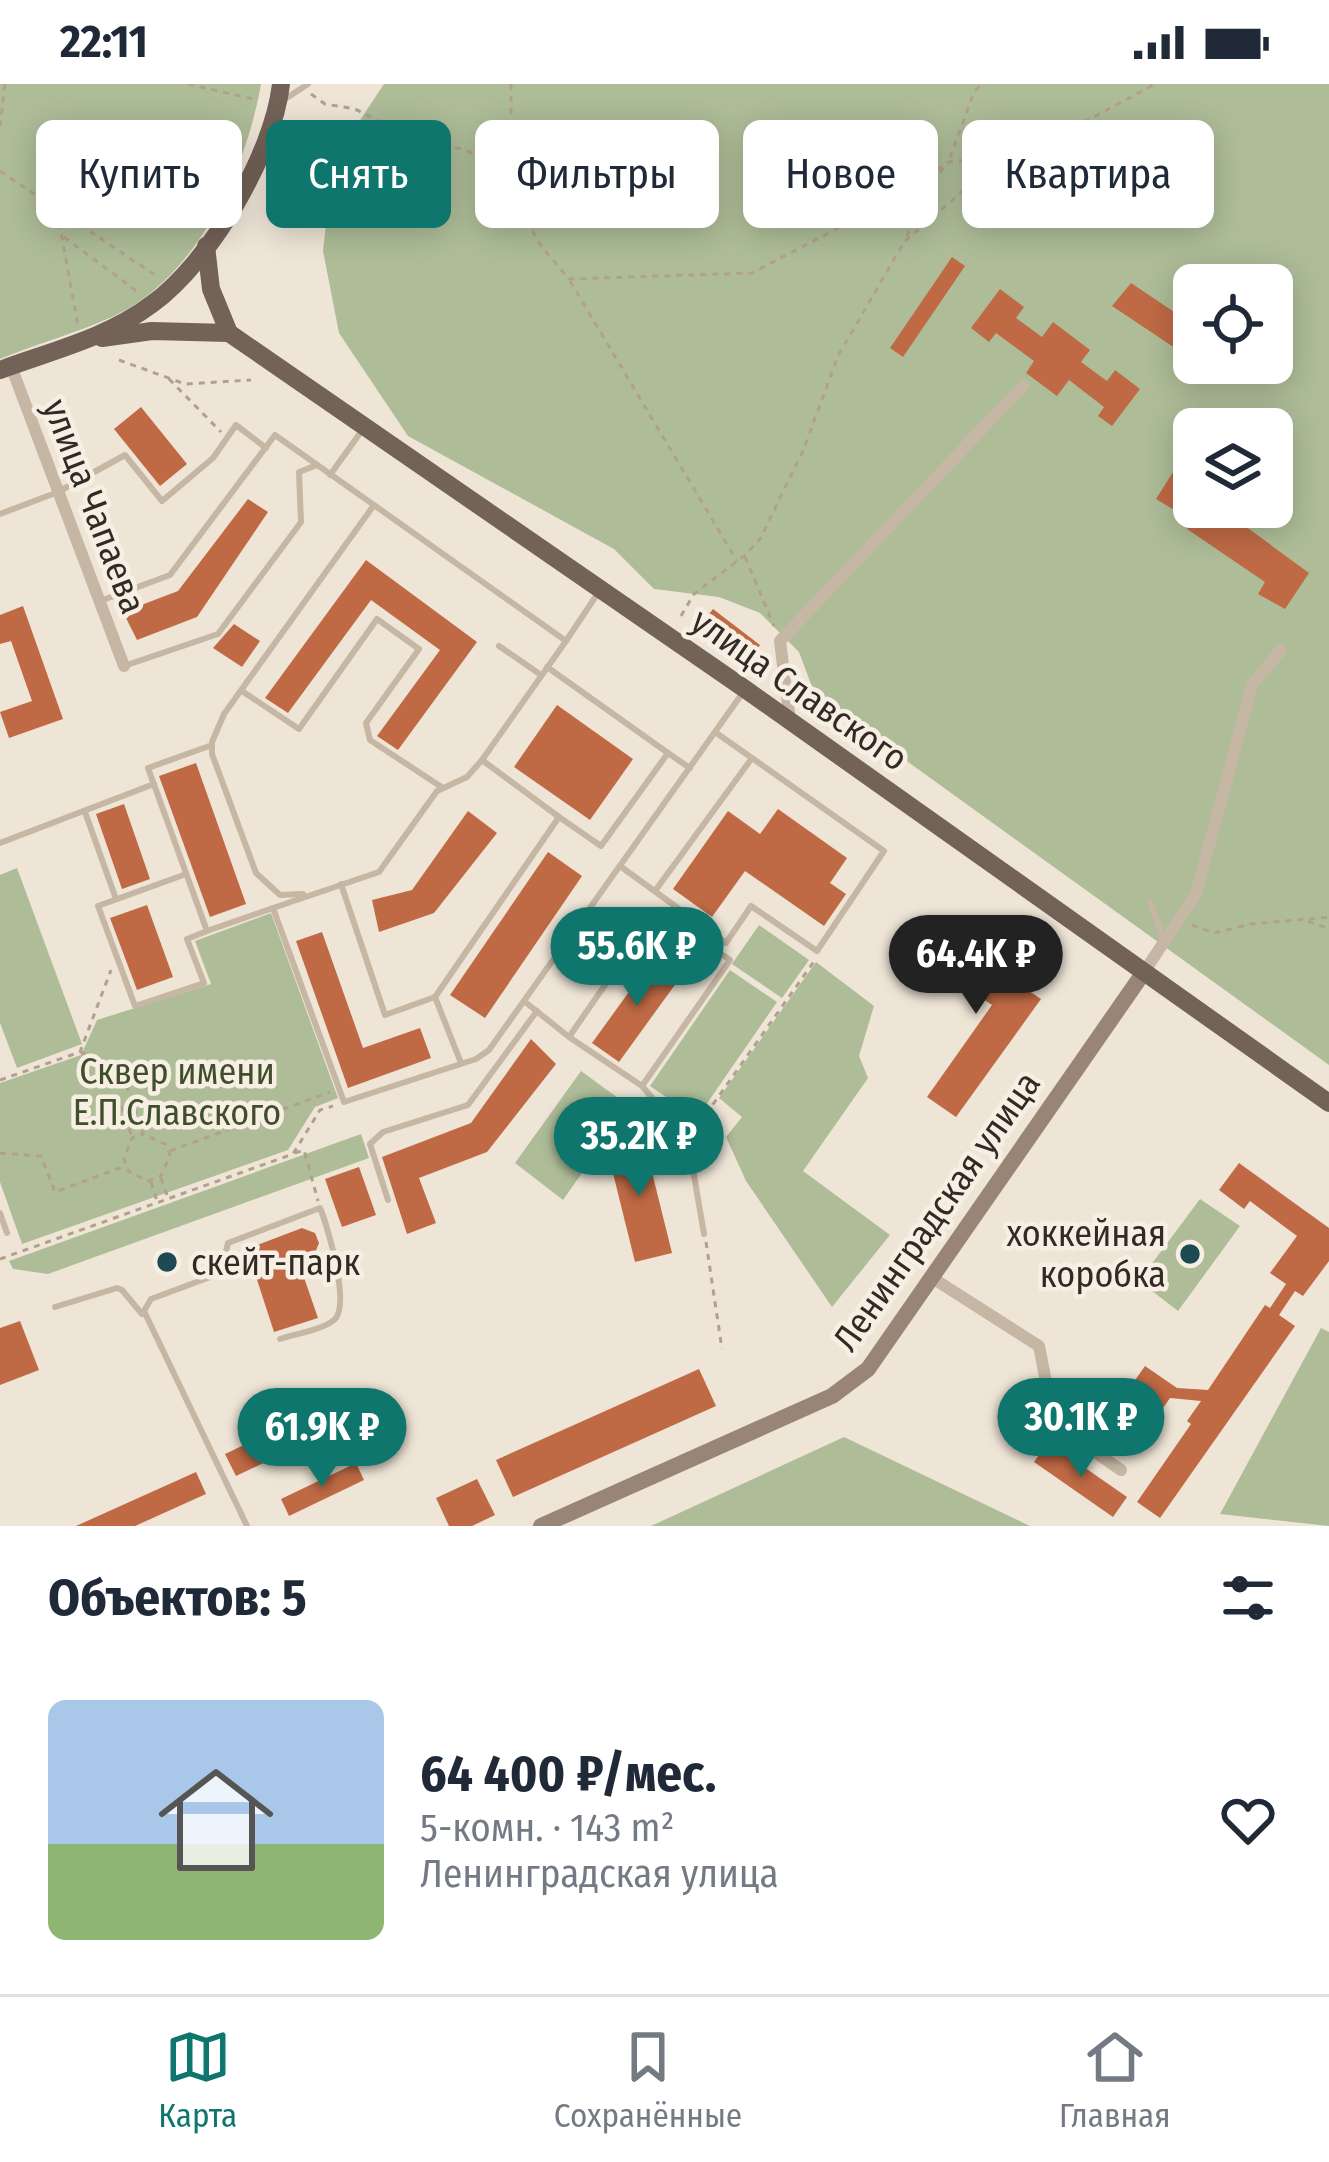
<!DOCTYPE html>
<html lang="ru">
<meta charset="utf-8">
<style>
:root{--surface:#fff;--page:#f6f6f7;--text:#1f2937;--muted:#747a83;--line:#e0e1e3;--accent:#0f766e}
body{margin:0;font-family:"Fira Sans Condensed",sans-serif;background:var(--page);color:var(--text);height:100vh;display:flex;flex-direction:column;font-size:45px;white-space:nowrap}
*{box-sizing:border-box;margin:0}
p{font-size:39px;color:var(--muted)}
.icon{flex:none;width:66px;height:66px;fill:none;stroke:currentColor;stroke-width:2;stroke-linecap:round;stroke-linejoin:round}
.map{position:relative;height:1442px;overflow:hidden}
.side{display:flex;flex-direction:column;background:var(--surface);flex:1}
.side>*{flex:none}
.top-card{position:absolute;left:36px;top:36px;width:1257px;height:108px;display:flex;gap:24px}
.tools{position:absolute;left:1173px;top:180px;display:grid;gap:24px}
.tools a{display:grid;place-items:center;width:120px;height:120px;border-radius:18px;background:var(--surface);box-shadow:0 6px 30px #0003;font-size:60px}
.price{position:absolute;translate:-50% -102px;padding:0 27px;border-radius:42px;background:var(--accent);color:#fff;font-size:39px;line-height:78px;filter:drop-shadow(0 3px 6px #0008)}
.price::after{content:'';position:absolute;left:50%;top:72px;width:36px;height:27px;margin-left:-18px;background:inherit;clip-path:polygon(0 0,100% 0,50% 100%)}
.price.selected{background:#222;color:#fff}
ul{padding:0;list-style:none}
li{display:flex;align-items:center;gap:36px;height:300px;padding:0 48px}
li+li{border-top:3px solid var(--line)}
li span{display:grid;place-items:center;flex:none;width:336px;height:240px;border-radius:18px;color:#555}
li>.icon{margin-inline-start:auto}
span .icon{width:144px;height:144px;fill:#fffc;stroke-width:1}
li b{font-size:51px}
h2{display:flex;justify-content:space-between;align-items:center;height:144px;padding:0 48px;font-size:51px}
.chip{padding:0 42px;border-radius:18px;background:var(--surface);box-shadow:0 6px 30px #0003;font-size:42px;line-height:108px}
.chip.selected{background:var(--accent);color:#fff}
.status{display:flex;justify-content:space-between;align-items:center;height:84px;padding:0 60px;background:var(--surface);direction:ltr}
.status svg{height:33px;fill:currentColor}
.dock{display:flex;justify-content:space-around;align-items:center;height:168px;border-top:3px solid var(--line);background:var(--surface);font-size:33px;color:var(--muted)}
.dock a{display:grid;justify-items:center;gap:6px}
.dock .selected{color:var(--accent)}
.map>svg:first-child{display:block}
.green{fill:#aebd98;fill-rule:evenodd}
.building{fill:#bf6a45}
.lines{fill:none;stroke-linecap:round;stroke-linejoin:round}
.path{stroke:#b2a08f;stroke-width:3;stroke-dasharray:6 6;stroke-linecap:butt}
.lane{stroke:#c6b6a4;stroke-width:6}
.street{stroke:#c6b6a4;stroke-width:12}
.secondary{stroke:#998576;stroke-width:16}
.primary{stroke:#736257;stroke-width:18}
.poi-dot{fill:#1e4a51;stroke:#f7efe3;stroke-width:4.5}
.labels{text-anchor:middle;stroke-width:9;stroke-linejoin:round;paint-order:stroke}
.street-label{font-size:36px;fill:#322a25;stroke:#f7efe3}
.park-label{font-size:36px;fill:#3f4f2b;stroke:#f7efe3}
.poi-label{font-size:36px;fill:#322a25;stroke:#f7efe3;text-anchor:end}
</style>
<div class="status"><b>22:11</b><svg viewBox="0 0 49 12"><path d="M0 12V9h3v3zM5 12V6h3v6zM10 12V3h3v9zM15 12V0h3v12zM26 1h20v11H26zM47 4h2v5h-2z"/></svg></div>
<div class="map">
<svg width="1329" height="1442" viewBox="0 0 1329 1442">
<rect width="100%" height="100%" fill="#efe5d7"/>
<g class="green">
<path d="M 0,0 L 261,0 C 246,86 196,195 112,233 C 76,249 37,260 0,275 Z"/>
<path d="M 384,0 L 1329,0 L 1329,981 L 815,611 L 799,568 L 760,529 L 719,513 L 654,505 L 614,465 L 408,352 L 339,249 L 323,167 L 333,77 ZM 1194,201 L 1272,201 L 1272,279 L 1194,279 ZM 1194,345 L 1272,345 L 1272,423 L 1194,423 Z"/>
<polygon points="17,784 82,960 17,984 0,939 0,791"/>
<polygon points="271,829 338,1014 315,1023 288,1066 22,1160 0,1098 0,999 81,971 97,936 211,900 195,857"/>
<polygon points="759,841 809,876 782,914 732,880"/>
<polygon points="816,878 874,922 859,972 868,994 803,1087 890,1151 832,1223 746,1097 726,1053 742,1033 719,1014"/>
<polygon points="730,886 777,918 697,1034 650,1002"/>
<polygon points="581,987 629,1022 563,1116 515,1079"/>
<polygon points="361,1050 369,1074 48,1190 13,1185 9,1177"/>
<polygon points="1200,1115 1240,1142 1178,1227 1139,1197"/>
<polygon points="1321,1244 1329,1248 1329,1442 1220,1430"/>
<polygon points="844,1353 1030,1442 651,1442"/>
</g>
<g class="building">
<polygon points="952,173 965,182 903,273 890,264"/>
<polygon points="1131,199 1192,240 1175,264 1112,222"/>
<polygon points="1000,205 1024,223 1016,234 1042,253 1053,238 1090,266 1081,278 1107,297 1115,286 1140,305 1112,342 1098,332 1104,323 1069,296 1057,312 1026,289 1034,277 996,249 989,258 971,244"/>
<polygon points="141,323 187,380 160,402 114,345"/>
<polygon points="1175,385 1194,398 1194,423 1219,423 1309,489 1285,525 1258,510 1265,498 1187,445 1191,436 1156,415"/>
<polygon points="248,415 268,428 197,533 137,556 123,528 178,507"/>
<polygon points="366,476 477,558 398,666 377,652 440,566 371,516 288,629 265,614"/>
<polygon points="23,522 63,635 9,654 0,628 32,617 11,557 0,560 0,531"/>
<polygon points="713,525 760,561 747,578 700,542"/>
<polygon points="234,540 260,557 242,583 213,564"/>
<polygon points="557,621 633,675 590,736 514,683"/>
<polygon points="196,679 246,820 210,833 159,692"/>
<polygon points="124,720 150,795 122,805 96,730"/>
<polygon points="778,725 847,774 830,799 846,810 824,842 745,787 712,833 673,805 728,727 760,750"/>
<polygon points="468,727 497,749 434,829 379,848 372,816 412,806"/>
<polygon points="548,768 582,792 485,934 450,911"/>
<polygon points="147,821 173,893 137,906 110,834"/>
<polygon points="933,842 1041,915 956,1033 927,1013 992,921 915,869"/>
<polygon points="322,848 363,964 420,944 431,974 348,1004 296,857"/>
<polygon points="655,872 682,891 619,978 592,959"/>
<polygon points="531,955 556,980 487,1068 419,1094 436,1139 407,1150 382,1073 471,1039"/>
<polygon points="643,1052 672,1169 635,1178 606,1061"/>
<polygon points="1239,1079 1329,1144 1329,1177 1303,1212 1295,1207 1279,1231 1295,1242 1160,1434 1137,1418 1191,1340 1187,1337 1201,1317 1170,1314 1144,1351 1112,1329 1145,1282 1177,1304 1208,1306 1265,1221 1270,1224 1286,1200 1270,1189 1297,1152 1250,1117 1244,1125 1219,1106"/>
<polygon points="359,1083 376,1131 342,1143 325,1095"/>
<polygon points="302,1144 315,1149 319,1159 315,1169 298,1176 318,1234 274,1248 247,1165"/>
<polygon points="20,1237 39,1286 0,1301 0,1244"/>
<polygon points="699,1285 716,1322 513,1413 496,1376"/>
<polygon points="351,1310 362,1332 236,1392 225,1370"/>
<polygon points="1048,1358 1127,1413 1113,1433 1034,1378"/>
<polygon points="356,1379 364,1396 289,1432 281,1415"/>
<polygon points="196,1388 206,1410 135,1442 76,1442"/>
<polygon points="477,1395 495,1431 472,1442 449,1442 436,1414"/>
</g>
<g class="lines">
<g class="path">
<polyline points="188,0 258,16"/>
<polyline points="511,0 511,102"/>
<polyline points="311,10 325,20 355,25 420,58 463,65 496,81 541,162 569,195 752,189 861,132 949,78 1003,72 1081,40 1155,0"/>
<polyline points="0,42 5,0"/>
<polyline points="950,74 974,8 982,0"/>
<polyline points="0,87 158,193"/>
<polyline points="57,127 78,242"/>
<polyline points="907,152 926,106 945,82"/>
<polyline points="64,153 138,208"/>
<polyline points="570,197 737,477"/>
<polyline points="119,276 185,300 251,296"/>
<polyline points="169,295 221,348"/>
<polyline points="745,473 774,542"/>
<polyline points="681,532 694,510 744,472 760,455 803,367 838,272 904,158 1002,73"/>
<polyline points="757,586 769,571"/>
<polyline points="1308,837 1329,845"/>
<polyline points="1192,841 1214,849 1251,840 1329,833"/>
<polyline points="81,968 107,982 132,1053"/>
<polyline points="107,982 119,979 143,1050 132,1054 124,1075 128,1087 148,1097 161,1092 170,1071 165,1060 143,1050"/>
<polyline points="0,996 80,968 111,886"/>
<polyline points="692,1050 815,876"/>
<polyline points="170,1067 330,1008"/>
<polyline points="0,1069 41,1072 55,1108 125,1082"/>
<polyline points="295,1069 304,1066 318,1117"/>
<polyline points="161,1094 168,1114"/>
<polyline points="151,1098 157,1117"/>
<polyline points="706,1158 722,1265"/>
<polyline points="0,1175 293,1070 320,1026 333,1022"/>
</g>
<g class="lane">
<polyline points="282,17 308,0"/>
<polyline points="330,391 363,345"/>
<polyline points="0,430 58,408 125,371 162,417 213,374 236,341 266,364"/>
<polyline points="103,516 170,491 275,351 566,557 600,506"/>
<polyline points="566,557 482,676 467,693 437,707 379,788 273,824 344,1018 476,975 489,966 744,607"/>
<polyline points="499,562 541,591"/>
<polyline points="127,581 218,550 301,438 299,388 317,381"/>
<polyline points="242,607 299,645 377,535 419,565 366,639 370,656 443,704"/>
<polyline points="212,661 148,684 207,847 273,824"/>
<polyline points="668,669 690,684"/>
<polyline points="482,676 559,733"/>
<polyline points="85,728 116,815"/>
<polyline points="0,759 154,700"/>
<polyline points="620,782 726,859 751,822 817,867 884,767 715,648"/>
<polyline points="186,790 98,822 135,922 204,899 187,855 207,847"/>
<polyline points="341,800 385,931 435,913 461,979"/>
<polyline points="655,807 752,674"/>
<polyline points="303,810 280,811 256,789 212,670 212,658 224,630 374,421"/>
<polyline points="1150,818 1163,854"/>
<polyline points="435,913 559,733 601,762 668,669 547,583"/>
<polyline points="524,917 569,953 657,826 730,876 642,1002 569,953"/>
<polyline points="642,1002 688,1056 704,1150"/>
<polyline points="388,1116 370,1060 383,1048 468,1021 537,927"/>
<polyline points="0,1129 7,1149"/>
<polyline points="55,1223 117,1204 122,1206 142,1230"/>
<path d="M 247,1442 L 144,1227 L 151,1215 L 221,1189 L 228,1159 L 320,1124 C 328,1143 351,1222 334,1236 C 322,1246 295,1250 280,1255"/>
</g>
<g class="street">
<polyline points="11,282 124,582"/>
<polyline points="790,637 780,557 1024,301"/>
<polyline points="1144,888 1196,810 1252,601 1281,566"/>
<polyline points="934,1195 1039,1262 1054,1339 1121,1386"/>
</g>
<polyline class="secondary" points="541,1442 832,1312 868,1285 1144,888"/>
<g class="primary">
<polyline points="206,162 211,205 229,249"/>
<polyline points="229,249 745,605 1329,1019"/>
<polyline points="102,254 152,247 229,249"/>
<path d="M 0,286 C 51,267 107,254 152,220 C 210,178 273,71 281,0"/>
</g>
</g>
<g class="poi-dot">
<circle cx="1190" cy="1170" r="12"/>
<circle cx="167" cy="1178" r="12"/>
</g>
<g class="labels">
<g class="street-label">
<text transform="translate(95 422) rotate(69)" y="13">улица Чапаева</text>
<text transform="translate(800 605) rotate(35)" y="13">улица Славского</text>
<text transform="translate(936 1127) rotate(-55)" y="13">Ленинградская улица</text>
</g>
<g class="park-label">
<text x="177" y="1000">Сквер имени<tspan x="177" dy="41">Е.П.Славского</tspan></text>
</g>
<g class="poi-label">
<text x="1166" y="1162">хоккейная<tspan x="1166" dy="41">коробка</tspan></text>
<text x="191" y="1191" text-anchor="start">скейт-парк</text>
</g>
</g>
</svg>
<div class="tools">
<a><svg class="icon" aria-label="locate" viewBox="0 0 24 24"><circle cx="12" cy="12" r="6"/><path d="M12 2v4M12 18v4M2 12h4M18 12h4"/></svg></a>
<a><svg class="icon" aria-label="layers" viewBox="0 0 24 24"><path d="M12 4l9 5-9 5-9-5zM3 14l9 5 9-5"/></svg></a>
</div>
<b class="price" style="left:637px;top:925px">55.6K ₽</b>
<b class="price selected" style="left:976px;top:933px">64.4K ₽</b>
<b class="price" style="left:639px;top:1115px">35.2K ₽</b>
<b class="price" style="left:1081px;top:1396px">30.1K ₽</b>
<b class="price" style="left:322px;top:1406px">61.9K ₽</b>
<div class="top-card">
<a class="chip">Купить</a>
<a class="chip selected">Снять</a>
<a class="chip">Фильтры</a>
<a class="chip">Новое</a>
<a class="chip">Квартира</a>
</div>
</div>
<section class="side">
<h2>Объектов: 5<svg class="icon" aria-label="filters" viewBox="0 0 24 24"><path d="M4 7h16M4 17h16"/><circle cx="9" cy="7" r="2"/><circle cx="15" cy="17" r="2"/></svg></h2>
<ul>
<li><span style="background:linear-gradient(#a9c7e8 60%,#8fb573 0)"><svg class="icon" aria-label="home" viewBox="0 0 24 24"><path d="M3 11l9-7 9 7M6 9v11h12V9"/></svg></span><div><b>64 400 ₽/мес.</b><p>5-комн. · 143 m²</p><p>Ленинградская улица</p></div><svg class="icon" aria-label="heart" viewBox="0 0 24 24"><path d="M12 20l-8-8c-3-5 5-10 8-4 3-6 11-1 8 4z"/></svg></li>
</ul>
</section>
<nav class="dock">
<a class="selected"><svg class="icon" aria-label="map" viewBox="0 0 24 24"><path d="M3 6l6-2 6 2 6-2v14l-6 2-6-2-6 2zM9 4v14M15 6v14"/></svg>Карта</a>
<a><svg class="icon" aria-label="saved" viewBox="0 0 24 24"><path d="M7 4h10v16l-5-4-5 4z"/></svg>Сохранённые</a>
<a><svg class="icon" aria-label="home" viewBox="0 0 24 24"><path d="M3 11l9-7 9 7M6 9v11h12V9"/></svg>Главная</a>
</nav>
